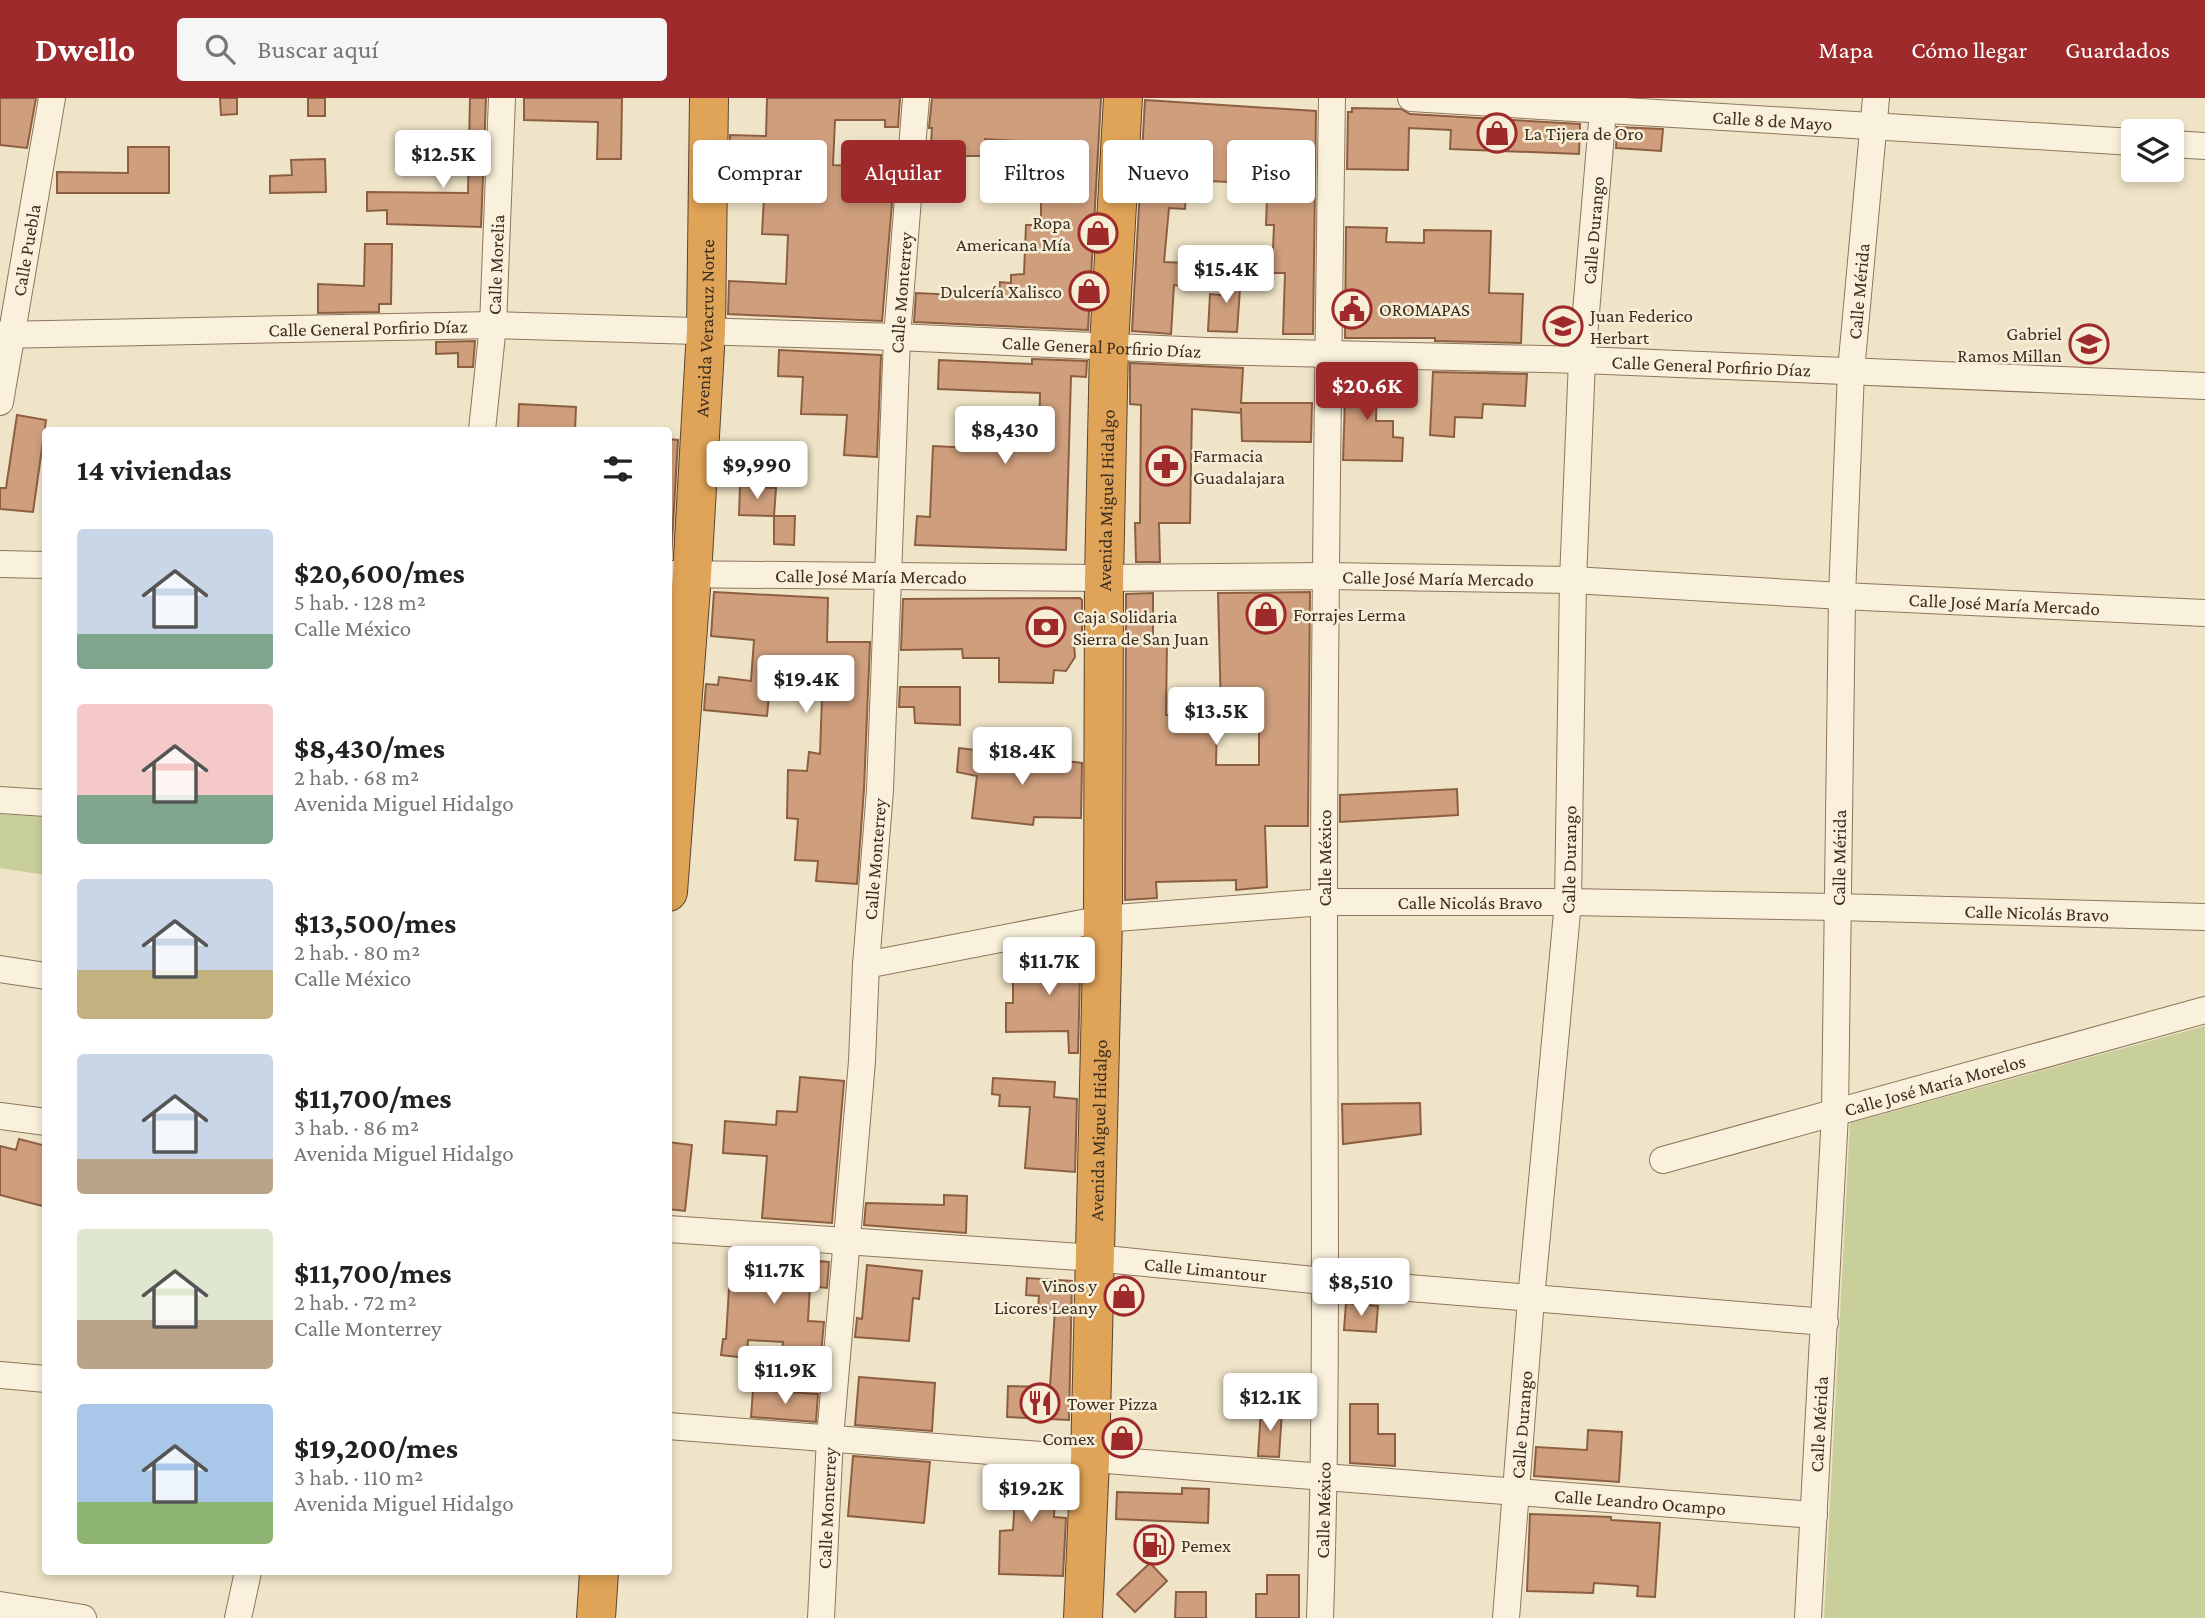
<!DOCTYPE html>
<html lang="es">
<meta charset="utf-8">
<style>
:root{--surface:#fff;--page:#f6f6f6;--text:#222;--muted:#767676;--accent:#9e2a2b}
body{margin:0;font-family:"Crimson Pro",serif;background:var(--page);color:var(--text);height:100vh;display:flex;flex-direction:column;font-size:26px;white-space:nowrap}
*{box-sizing:border-box;margin:0}
p{font-size:23px;color:var(--muted)}
.icon{flex:none;width:38px;height:38px;fill:none;stroke:currentColor;stroke-width:2;stroke-linecap:round;stroke-linejoin:round}
.map{position:relative;flex:1;overflow:hidden}
.panel{position:absolute;left:42px;top:329px;width:630px;height:1148px;display:flex;flex-direction:column;background:var(--surface);border-radius:7px;box-shadow:0 4px 10px #0003}
.panel>*{flex:none}
.guide{position:absolute;left:693px;top:42px;width:665px;height:63px;display:flex;gap:14px}
.fabs{position:absolute;left:2121px;top:21px;display:grid;gap:14px}
.fabs a{display:grid;place-items:center;width:63px;height:63px;border-radius:7px;background:var(--surface);box-shadow:0 4px 10px #0003;font-size:35px}
.price{position:absolute;translate:-50% -60px;padding:0 16px;border-radius:7px;background:#fff;color:#222;font-size:23px;line-height:46px;filter:drop-shadow(0 2px 4px #0008)}
.price::after{content:'';position:absolute;left:50%;top:42px;width:21px;height:16px;margin-left:-10px;background:inherit;clip-path:polygon(0 0,100% 0,50% 100%)}
.price.current{background:var(--accent);color:#fff}
ul{padding:0;list-style:none}
li{display:flex;align-items:center;gap:21px;height:175px;padding:0 35px}
li span{display:grid;place-items:center;flex:none;width:196px;height:140px;border-radius:7px;color:#555}
li>.icon{margin-inline-start:auto}
span .icon{width:84px;height:84px;fill:#fffc;stroke-width:1}
li b{font-size:30px}
h2{display:flex;justify-content:space-between;align-items:center;height:84px;padding:0 35px;font-size:30px}
.chip{padding:0 24px;border-radius:7px;background:var(--surface);box-shadow:0 4px 10px #0003;font-size:24px;line-height:63px}
.chip.current{background:var(--accent);color:#fff}
header{display:flex;align-items:center;gap:42px;box-sizing:border-box;height:98px;padding:0 35px;background:var(--accent);color:#fff}
header strong{font-size:33px}
nav{display:flex;gap:38px;margin-inline-start:auto;font-size:24px}
.search{width:490px;height:63px;background:var(--page);display:flex;align-items:center;gap:18px;box-sizing:border-box;padding:0 24px;border-radius:7px;color:var(--muted);font-size:26px}
.map>svg:first-child{display:block}
.green{fill:#c9cf9b}
.building{fill:#cf9f7d;stroke:#8d5f41;stroke-width:2}
.lines{fill:none;stroke-linecap:round;stroke-linejoin:round}
.minor-casing{stroke:#8d765c;stroke-width:28}
.highway-casing{stroke:#5b4430;stroke-width:40}
.minor{stroke:#faf1dc;stroke-width:26}
.highway{stroke:#e0a458;stroke-width:38}
.labels{text-anchor:middle;stroke-width:5;stroke-linejoin:round;paint-order:stroke}
.street-label{font-size:19px;fill:#3d2e20;stroke:#f7eed8}
.poi-label{font-size:19px;fill:#3d2e20;stroke:#f7eed8;text-anchor:start}
</style>
<header>
<strong>Dwello</strong>
<div class="search"><svg class="icon" aria-label="search" viewBox="0 0 24 24"><circle cx="10" cy="10" r="6"/><path d="M15 15l6 6"/></svg>Buscar aquí</div>
<nav><a>Mapa</a><a>Cómo llegar</a><a>Guardados</a></nav>
</header>
<div class="map">
<svg width="2205" height="1520" viewBox="0 0 2205 1520">
<rect width="100%" height="100%" fill="#f0e4c8"/>
<g class="green">
<polygon points="0,716 45,719 45,777 0,770"/>
<polygon points="2205,928 2205,1520 1824,1520 1850,1025"/>
</g>
<g class="building">
<polygon points="0,0 36,0 27,50 0,47"/>
<polygon points="220,0 237,0 237,16 221,17"/>
<rect x="308" y="0" width="17" height="18"/>
<polygon points="470,0 486,0 481,129 387,126 387,112 367,113 367,94 468,95"/>
<polygon points="524,0 622,0 621,61 597,61 598,24 524,22"/>
<polygon points="767,0 900,0 898,29 885,29 885,22 835,22 833,67 895,70 882,223 728,216 729,183 786,186 788,137 762,136 765,80 730,79 730,37 766,38"/>
<polygon points="932,0 1101,0 1088,232 914,224 916,195 999,199 1000,184 1011,185 1011,177 1024,176 1026,127 1041,127 1041,59 1020,58 1020,43 985,41 985,58 949,58 949,46 931,46 932,30 929,30"/>
<polygon points="1145,2 1316,13 1313,236 1283,236 1285,175 1272,175 1274,127 1266,127 1267,99 1261,99 1262,56 1231,54 1229,84 1187,82 1185,111 1169,110 1164,164 1186,165 1185,188 1174,187 1171,236 1132,233"/>
<polygon points="1352,10 1401,11 1410,16 1580,26 1579,56 1450,51 1451,32 1409,30 1408,72 1347,71 1348,14 1352,14"/>
<polygon points="1617,29 1663,31 1661,53 1616,50"/>
<polygon points="128,49 169,49 169,95 57,95 57,74 128,75"/>
<polygon points="325,61 326,94 270,95 270,78 292,77 291,62"/>
<polygon points="1346,129 1387,130 1386,144 1424,145 1424,132 1491,133 1489,195 1523,196 1521,245 1435,243 1435,240 1345,240"/>
<polygon points="365,146 392,146 391,206 379,206 379,214 318,215 318,186 364,188"/>
<polygon points="1223,175 1241,176 1237,234 1208,233 1210,196 1221,197"/>
<polygon points="475,243 473,269 458,269 458,255 436,256 436,244"/>
<polygon points="779,252 881,257 877,359 844,357 847,317 801,316 803,279 778,278"/>
<polygon points="1032,261 1087,263 1086,279 1071,278 1066,452 915,447 917,418 930,419 933,348 1039,353 1040,295 938,291 939,262 1032,266"/>
<polygon points="1130,265 1243,270 1241,305 1312,305 1311,344 1242,343 1241,310 1241,315 1192,311 1190,425 1159,425 1160,464 1136,464 1135,425 1140,425 1141,307 1130,306"/>
<polygon points="1346,272 1377,273 1376,323 1393,323 1393,339 1403,340 1402,363 1343,362"/>
<polygon points="1433,274 1527,276 1525,308 1483,306 1482,320 1455,319 1454,339 1430,337"/>
<polygon points="519,306 576,309 575,332 518,332"/>
<polygon points="17,317 46,322 33,414 0,411 0,390 6,390"/>
<polygon points="668,341 678,342 671,460 668,460"/>
<polygon points="740,388 776,390 774,418 739,417"/>
<polygon points="774,418 795,418 794,447 774,446"/>
<polygon points="714,494 828,500 827,544 870,544 864,691 857,786 816,783 818,763 795,762 798,721 787,720 788,672 807,673 809,654 820,656 822,600 769,598 767,618 704,612 706,586 718,587 719,579 751,583 754,542 711,538"/>
<polygon points="1310,494 1308,728 1265,728 1267,789 1236,792 1236,782 1156,784 1157,800 1125,802 1126,496 1153,495 1153,543 1167,542 1166,617 1217,617 1216,667 1259,667 1259,628 1218,630 1218,614 1221,613 1218,495"/>
<polygon points="1080,500 1082,502 1082,546 1074,546 1075,559 1066,573 1054,572 1053,585 999,584 999,560 963,560 962,551 901,552 903,501"/>
<polygon points="900,589 960,589 960,627 915,625 914,609 899,609"/>
<polygon points="959,650 1082,665 1081,720 1034,719 1033,727 972,720 977,678 957,674"/>
<polygon points="1457,691 1458,717 1340,724 1340,697"/>
<polygon points="1081,841 1078,955 1069,955 1068,933 1006,934 1006,905 1013,905 1013,873 1056,873 1055,846"/>
<polygon points="800,979 844,983 832,1125 762,1120 767,1058 723,1055 725,1023 776,1027 777,1013 797,1014"/>
<polygon points="993,980 1055,984 1054,999 1077,1001 1075,1074 1025,1070 1030,1009 999,1008 1000,997 992,996"/>
<polygon points="1420,1005 1421,1036 1343,1046 1342,1006"/>
<polygon points="19,1041 46,1048 46,1109 0,1097 0,1048 16,1052"/>
<polygon points="668,1044 692,1047 685,1113 668,1111"/>
<polygon points="944,1097 967,1098 966,1135 864,1127 866,1105 944,1107"/>
<polygon points="731,1156 829,1164 827,1190 810,1188 808,1223 824,1224 820,1267 781,1263 783,1244 748,1242 747,1260 721,1257 723,1241 726,1241"/>
<polygon points="867,1167 922,1173 919,1201 913,1200 909,1243 855,1239 857,1220 862,1221"/>
<polygon points="1027,1180 1072,1183 1069,1322 1007,1319 1008,1288 1050,1289 1055,1211 1038,1210 1039,1198 1026,1197"/>
<polygon points="1346,1205 1378,1208 1376,1234 1344,1232"/>
<polygon points="859,1279 935,1285 932,1333 855,1327"/>
<polygon points="753,1292 818,1296 816,1324 751,1319"/>
<polygon points="1350,1306 1378,1306 1378,1336 1395,1336 1395,1368 1350,1365"/>
<polygon points="1261,1311 1282,1313 1279,1359 1258,1358"/>
<polygon points="1588,1332 1622,1334 1619,1384 1534,1378 1536,1349 1587,1352"/>
<polygon points="853,1358 930,1364 924,1425 848,1418"/>
<polygon points="995,1369 1056,1374 1054,1419 1066,1420 1063,1478 999,1476 1000,1433 1013,1432 1015,1399 993,1398"/>
<polygon points="1182,1390 1209,1391 1208,1425 1116,1421 1117,1394 1182,1396"/>
<polygon points="1530,1416 1611,1419 1611,1422 1660,1425 1655,1499 1637,1498 1638,1488 1594,1485 1593,1495 1527,1493"/>
<polygon points="1150,1465 1167,1483 1135,1514 1117,1496"/>
<polygon points="1267,1477 1299,1477 1299,1520 1256,1520 1256,1496 1267,1496"/>
<polygon points="1176,1494 1206,1494 1206,1520 1175,1520"/>
</g>
<g class="lines">
<g class="minor-casing">
<g id="minor">
<path id="s1" d="M 1411,0 L 2133,44"/>
<polyline points="2172,46 2205,48"/>
<path id="s2" d="M 0,237 L 493,227 L 897,239 L 1206,253 L 1582,262 L 2205,288"/>
<path id="s3" d="M 0,304 L 52,0"/>
<path id="s4" d="M 482,332 L 493,227 L 502,0"/>
<polyline points="0,466 46,467"/>
<path id="s5" d="M 668,476 L 1104,480 L 1326,478 L 1573,482 L 1842,498 L 2205,515"/>
<polyline points="0,702 46,705"/>
<path id="s6" d="M 866,867 L 1103,821 L 1324,804 L 1568,804 L 1836,809 L 2205,819"/>
<polyline points="0,871 46,878"/>
<polyline points="0,1018 46,1024"/>
<path id="s7" d="M 1663,1062 L 2205,912"/>
<path id="s8" d="M 668,1131 L 1095,1160 L 1324,1183 L 1825,1224"/>
<polyline points="0,1277 46,1281"/>
<path id="s9" d="M 668,1328 L 1814,1417"/>
<polyline points="0,1507 83,1520"/>
<polyline points="238,1520 248,1474"/>
<path id="s10" d="M 821,1520 L 830,1340 L 862,963 L 866,867 L 880,692 L 897,239 L 916,0"/>
<path id="s11" d="M 1320,1520 C 1328,1283 1324,1046 1324,810 C 1324,540 1328,270 1332,0"/>
<path id="s12" d="M 1506,1520 L 1531,1201 L 1568,804 L 1573,482 L 1582,262 L 1604,0"/>
<path id="s13" d="M 1808,1520 L 1835,1016 L 1842,498 L 1851,273 L 1876,0"/>
</g>
</g>
<g class="highway-casing">
<g id="highway">
<path id="s14" d="M 668,794 L 692,477 L 706,233 L 709,0"/>
<polyline points="596,1520 599,1474"/>
<path id="s15" d="M 1083,1520 L 1090,1362 L 1103,821 L 1104,480 L 1109,248 L 1123,0"/>
</g>
</g>
<use href="#minor" class="minor"/>
<use href="#highway" class="highway"/>
</g>
<defs>
<g id="shop-ring" transform="scale(2.0125)"><circle r="9.5" fill="#f7eed8" stroke="#9e2a2b" stroke-width="1.5"/><path d="M-5-2.5h2.3a2.7 3.5 0 0 1 5.4 0H5L5.5 6h-11ZM-1.5-2.5h3a1.5 2.3 0 0 0-3 0Z" fill="#9e2a2b"/></g>
<g id="civic-ring" transform="scale(2.0125)"><circle r="9.5" fill="#f7eed8" stroke="#9e2a2b" stroke-width="1.5"/><path d="M-.6-6.5H3V-4.5H.6V-3L4-1V1h2V6H-6V1h2V-1L-.6-3ZM-1.2 2.5V6h2.4V2.5Z" fill="#9e2a2b"/></g>
<g id="school-ring" transform="scale(2.0125)"><circle r="9.5" fill="#f7eed8" stroke="#9e2a2b" stroke-width="1.5"/><path d="M0-5L7-2L0 1L-7-2ZM-4 1L0 2.5L4 1V4Q0 6-4 4Z" fill="#9e2a2b"/></g>
<g id="pharmacy-ring" transform="scale(2.0125)"><circle r="9.5" fill="#f7eed8" stroke="#9e2a2b" stroke-width="1.5"/><path d="M-2-6h4v4h4v4h-4v4h-4v-4h-4v-4h4Z" fill="#9e2a2b"/></g>
<g id="bank-ring" transform="scale(2.0125)"><circle r="9.5" fill="#f7eed8" stroke="#9e2a2b" stroke-width="1.5"/><path d="M-6-4H6V4H-6ZM0-2.3a2.3 2.3 0 1 0 0 4.6a2.3 2.3 0 1 0 0-4.6Z" fill="#9e2a2b"/></g>
<g id="restaurant-ring" transform="scale(2.0125)"><circle r="9.5" fill="#f7eed8" stroke="#9e2a2b" stroke-width="1.5"/><path d="M-5-6h1v4h1v-4h1v4h1v-4h1v5L-1.5 .5V6h-2V.5L-5-1ZM5-6V6H3V1.5H1.5Q1.5-4 5-6Z" fill="#9e2a2b"/></g>
<g id="fuel-ring" transform="scale(2.0125)"><circle r="9.5" fill="#f7eed8" stroke="#9e2a2b" stroke-width="1.5"/><path d="M-5.5-6h7V0h2V4h1.3V-2.5L3-4.5l.8-.8L6-3V5H2.5V1h-1V6h-7ZM-4.2-4.7v3.2H.2V-4.7Z" fill="#9e2a2b"/></g>
</defs>
<g fill-rule="evenodd">
<use href="#shop-ring" x="1497" y="35"/>
<use href="#shop-ring" x="1098" y="135"/>
<use href="#shop-ring" x="1089" y="193"/>
<use href="#civic-ring" x="1352" y="211"/>
<use href="#school-ring" x="1563" y="228"/>
<use href="#school-ring" x="2089" y="246"/>
<use href="#pharmacy-ring" x="1166" y="368"/>
<use href="#shop-ring" x="1266" y="516"/>
<use href="#bank-ring" x="1046" y="529"/>
<use href="#shop-ring" x="1124" y="1198"/>
<use href="#restaurant-ring" x="1040" y="1305"/>
<use href="#shop-ring" x="1122" y="1340"/>
<use href="#fuel-ring" x="1154" y="1447"/>
</g>
<g class="labels">
<g class="street-label">
<text dy="7" stroke="none"><textPath href="#s1" startOffset="362">Calle 8 de Mayo</textPath></text>
<text dy="7" stroke="none"><textPath href="#s12" startOffset="1391">Calle Durango</textPath></text>
<text dy="7" stroke="none"><textPath href="#s3" startOffset="154">Calle Puebla</textPath></text>
<text dy="7" stroke="none"><textPath href="#s4" startOffset="166">Calle Morelia</textPath></text>
<text dy="7" stroke="none"><textPath href="#s13" startOffset="1328">Calle Mérida</textPath></text>
<text dy="7" stroke="none"><textPath href="#s10" startOffset="1328">Calle Monterrey</textPath></text>
<text dy="7" stroke="none"><textPath href="#s14" startOffset="565">Avenida Veracruz Norte</textPath></text>
<text dy="7" stroke="none"><textPath href="#s2" startOffset="368">Calle General Porfirio Díaz</textPath></text>
<text dy="7" stroke="none"><textPath href="#s2" startOffset="1102">Calle General Porfirio Díaz</textPath></text>
<text dy="7" stroke="none"><textPath href="#s2" startOffset="1712">Calle General Porfirio Díaz</textPath></text>
<text dy="7" stroke="none"><textPath href="#s15" startOffset="1118">Avenida Miguel Hidalgo</textPath></text>
<text dy="7" stroke="none"><textPath href="#s5" startOffset="203">Calle José María Mercado</textPath></text>
<text dy="7" stroke="none"><textPath href="#s5" startOffset="770">Calle José María Mercado</textPath></text>
<text dy="7" stroke="none"><textPath href="#s5" startOffset="1337">Calle José María Mercado</textPath></text>
<text dy="7" stroke="none"><textPath href="#s10" startOffset="761">Calle Monterrey</textPath></text>
<text dy="7" stroke="none"><textPath href="#s11" startOffset="760">Calle México</textPath></text>
<text dy="7" stroke="none"><textPath href="#s13" startOffset="761">Calle Mérida</textPath></text>
<text dy="7" stroke="none"><textPath href="#s12" startOffset="761">Calle Durango</textPath></text>
<text dy="7" stroke="none"><textPath href="#s6" startOffset="609">Calle Nicolás Bravo</textPath></text>
<text dy="7" stroke="none"><textPath href="#s6" startOffset="1176">Calle Nicolás Bravo</textPath></text>
<text dy="7" stroke="none"><textPath href="#s7" startOffset="282">Calle José María Morelos</textPath></text>
<text dy="7" stroke="none"><textPath href="#s15" startOffset="488">Avenida Miguel Hidalgo</textPath></text>
<text dy="7" stroke="none"><textPath href="#s8" startOffset="539">Calle Limantour</textPath></text>
<text dy="7" stroke="none"><textPath href="#s12" startOffset="194">Calle Durango</textPath></text>
<text dy="7" stroke="none"><textPath href="#s13" startOffset="194">Calle Mérida</textPath></text>
<text dy="7" stroke="none"><textPath href="#s9" startOffset="975">Calle Leandro Ocampo</textPath></text>
<text dy="7" stroke="none"><textPath href="#s10" startOffset="110">Calle Monterrey</textPath></text>
<text dy="7" stroke="none"><textPath href="#s11" startOffset="108">Calle México</textPath></text>
</g>
<g class="poi-label">
<text x="1524" y="42">La Tijera de Oro</text>
<text x="1071" y="131" text-anchor="end">Ropa<tspan x="1071" dy="22">Americana Mía</tspan></text>
<text x="1062" y="200" text-anchor="end">Dulcería Xalisco</text>
<text x="1379" y="218">OROMAPAS</text>
<text x="1590" y="224">Juan Federico<tspan x="1590" dy="22">Herbart</tspan></text>
<text x="2062" y="242" text-anchor="end">Gabriel<tspan x="2062" dy="22">Ramos Millan</tspan></text>
<text x="1193" y="364">Farmacia<tspan x="1193" dy="22">Guadalajara</tspan></text>
<text x="1293" y="523">Forrajes Lerma</text>
<text x="1073" y="525">Caja Solidaria<tspan x="1073" dy="22">Sierra de San Juan</tspan></text>
<text x="1097" y="1194" text-anchor="end">Vinos y<tspan x="1097" dy="22">Licores Leany</tspan></text>
<text x="1067" y="1312">Tower Pizza</text>
<text x="1095" y="1347" text-anchor="end">Comex</text>
<text x="1181" y="1454">Pemex</text>
</g>
</g>
</svg>
<div class="fabs">
<a><svg class="icon" aria-label="layers" viewBox="0 0 24 24"><path d="M12 4l9 5-9 5-9-5zM3 14l9 5 9-5"/></svg></a>
</div>
<b class="price" style="left:443px;top:92px">$12.5K</b>
<b class="price" style="left:1226px;top:207px">$15.4K</b>
<b class="price current" style="left:1367px;top:324px">$20.6K</b>
<b class="price" style="left:1005px;top:368px">$8,430</b>
<b class="price" style="left:757px;top:403px">$9,990</b>
<b class="price" style="left:806px;top:617px">$19.4K</b>
<b class="price" style="left:1216px;top:649px">$13.5K</b>
<b class="price" style="left:1022px;top:689px">$18.4K</b>
<b class="price" style="left:1049px;top:899px">$11.7K</b>
<b class="price" style="left:774px;top:1208px">$11.7K</b>
<b class="price" style="left:1361px;top:1220px">$8,510</b>
<b class="price" style="left:785px;top:1308px">$11.9K</b>
<b class="price" style="left:1270px;top:1335px">$12.1K</b>
<b class="price" style="left:1031px;top:1426px">$19.2K</b>
<div class="guide">
<a class="chip">Comprar</a>
<a class="chip current">Alquilar</a>
<a class="chip">Filtros</a>
<a class="chip">Nuevo</a>
<a class="chip">Piso</a>
</div>
<section class="panel">
<h2>14 viviendas<svg class="icon" aria-label="filters" viewBox="0 0 24 24"><path d="M4 7h16M4 17h16"/><circle cx="9" cy="7" r="2"/><circle cx="15" cy="17" r="2"/></svg></h2>
<ul>
<li><span style="background:linear-gradient(#c9d6e8 75%,#7fa58c 0)"><svg class="icon" aria-label="home" viewBox="0 0 24 24"><path d="M3 11l9-7 9 7M6 9v11h12V9"/></svg></span><div><b>$20,600/mes</b><p>5 hab. · 128 m²</p><p>Calle México</p></div></li>
<li><span style="background:linear-gradient(#f6c9c9 65%,#7fa58c 0)"><svg class="icon" aria-label="home" viewBox="0 0 24 24"><path d="M3 11l9-7 9 7M6 9v11h12V9"/></svg></span><div><b>$8,430/mes</b><p>2 hab. · 68 m²</p><p>Avenida Miguel Hidalgo</p></div></li>
<li><span style="background:linear-gradient(#c9d6e8 65%,#c2b280 0)"><svg class="icon" aria-label="home" viewBox="0 0 24 24"><path d="M3 11l9-7 9 7M6 9v11h12V9"/></svg></span><div><b>$13,500/mes</b><p>2 hab. · 80 m²</p><p>Calle México</p></div></li>
<li><span style="background:linear-gradient(#c9d6e8 75%,#b9a48a 0)"><svg class="icon" aria-label="home" viewBox="0 0 24 24"><path d="M3 11l9-7 9 7M6 9v11h12V9"/></svg></span><div><b>$11,700/mes</b><p>3 hab. · 86 m²</p><p>Avenida Miguel Hidalgo</p></div></li>
<li><span style="background:linear-gradient(#dfe7d0 65%,#b9a48a 0)"><svg class="icon" aria-label="home" viewBox="0 0 24 24"><path d="M3 11l9-7 9 7M6 9v11h12V9"/></svg></span><div><b>$11,700/mes</b><p>2 hab. · 72 m²</p><p>Calle Monterrey</p></div></li>
<li><span style="background:linear-gradient(#a9c7e8 70%,#8fb573 0)"><svg class="icon" aria-label="home" viewBox="0 0 24 24"><path d="M3 11l9-7 9 7M6 9v11h12V9"/></svg></span><div><b>$19,200/mes</b><p>3 hab. · 110 m²</p><p>Avenida Miguel Hidalgo</p></div></li>
</ul>
</section>
</div>
